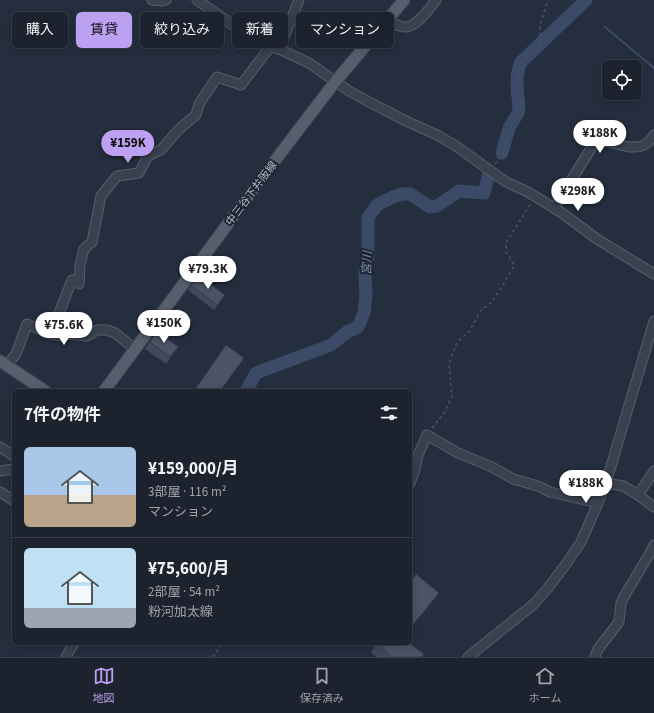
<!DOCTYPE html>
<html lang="ja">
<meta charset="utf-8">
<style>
:root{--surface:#1c222e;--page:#292f3a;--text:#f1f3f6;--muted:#a0a4aa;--line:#3a3f4a;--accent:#bca0f2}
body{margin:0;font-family:"Source Sans 3","Noto Sans JP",sans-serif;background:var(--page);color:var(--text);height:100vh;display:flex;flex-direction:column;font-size:15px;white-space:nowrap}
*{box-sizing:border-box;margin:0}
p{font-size:13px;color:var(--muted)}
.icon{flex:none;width:22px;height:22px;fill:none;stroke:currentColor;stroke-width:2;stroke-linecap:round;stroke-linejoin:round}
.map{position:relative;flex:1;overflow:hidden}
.panel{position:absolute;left:12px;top:389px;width:400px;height:256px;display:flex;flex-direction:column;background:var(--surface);border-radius:6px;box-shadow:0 2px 10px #0003,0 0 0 1px var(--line)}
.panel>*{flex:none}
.top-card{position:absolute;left:12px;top:12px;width:400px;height:36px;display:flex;gap:8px}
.controls{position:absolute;left:602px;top:60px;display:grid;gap:8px}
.controls a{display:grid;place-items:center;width:40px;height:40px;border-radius:6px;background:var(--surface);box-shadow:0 2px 10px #0003,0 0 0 1px var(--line);font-size:20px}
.price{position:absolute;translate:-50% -34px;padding:0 9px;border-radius:14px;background:#fff;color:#222;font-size:13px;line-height:26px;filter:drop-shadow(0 1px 2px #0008)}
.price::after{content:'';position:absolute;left:50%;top:24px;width:12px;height:9px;margin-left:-6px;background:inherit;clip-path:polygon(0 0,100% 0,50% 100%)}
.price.active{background:var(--accent);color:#111}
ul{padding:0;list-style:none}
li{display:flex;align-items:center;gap:12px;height:100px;padding:0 12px}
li+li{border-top:1px solid var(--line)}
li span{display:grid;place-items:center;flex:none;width:112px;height:80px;border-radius:6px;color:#555}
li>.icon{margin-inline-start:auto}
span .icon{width:48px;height:48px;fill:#fffc;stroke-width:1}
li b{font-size:17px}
h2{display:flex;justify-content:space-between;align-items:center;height:48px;padding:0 12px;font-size:17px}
.pill{padding:0 14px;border-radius:6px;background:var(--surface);box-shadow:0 2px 10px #0003,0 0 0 1px var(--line);font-size:14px;line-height:36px}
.pill.active{background:var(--accent);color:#111}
.tab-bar{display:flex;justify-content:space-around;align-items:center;height:56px;border-top:1px solid var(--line);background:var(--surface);font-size:11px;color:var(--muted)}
.tab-bar a{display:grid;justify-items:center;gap:2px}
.tab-bar .active{color:var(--accent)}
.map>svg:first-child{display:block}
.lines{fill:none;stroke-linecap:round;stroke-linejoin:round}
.stream{stroke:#3b4a67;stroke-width:2}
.river{stroke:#3b4a67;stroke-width:13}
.minor-casing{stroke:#575e6c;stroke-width:11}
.major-casing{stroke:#424957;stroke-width:13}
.path{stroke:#45575c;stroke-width:1.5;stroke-dasharray:3 3;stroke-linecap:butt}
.minor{stroke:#39404e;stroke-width:9}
.major{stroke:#575f6e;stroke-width:11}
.wall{fill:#404859}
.shaded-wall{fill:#343b48}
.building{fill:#4b5467;stroke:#343b48}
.labels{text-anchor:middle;stroke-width:4;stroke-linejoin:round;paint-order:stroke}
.street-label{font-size:11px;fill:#b5bbc9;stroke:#1e2533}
.water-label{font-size:12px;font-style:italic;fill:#7d8fb0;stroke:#1e2533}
</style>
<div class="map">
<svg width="654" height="657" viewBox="0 0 654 657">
<rect width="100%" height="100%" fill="#252e3e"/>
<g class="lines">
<polyline class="stream" points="605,27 654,68"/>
<g class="river">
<path d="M 502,153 L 509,128 L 518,113 L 519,109 C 518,93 514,77 521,62 L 586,0"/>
<polyline points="246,391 256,373 331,345 347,332 358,327 364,313 366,295 365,273 368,256 368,218 377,205 393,197 402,194 410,194 430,207 437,206 459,191 484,193 489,173"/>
</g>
<g class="minor-casing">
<g id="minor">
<polyline points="152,0 162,1 166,0"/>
<polyline points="197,0 240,30 270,47 279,49 309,63 349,91 373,104 406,121 437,135 456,146 506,182 528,192 562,213 597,239 654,274"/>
<path d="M 386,21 C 391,22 400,27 405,27 C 417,27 429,9 436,0"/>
<polyline points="279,49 295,10 299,0"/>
<path d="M 554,208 L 595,142 L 600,139 C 614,142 634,153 647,143 C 650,141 652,138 654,135"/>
<polyline points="51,334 72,280 79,284 80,265 84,249 92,242 101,196 117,176 139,173 148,156 162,149 178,130 196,115 199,104 217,77 241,85 270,47"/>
<polyline points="7,365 16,354 27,324 51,334 62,336 70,334 87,336 97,330 107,330 115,333 135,349"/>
<polyline points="0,447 14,456"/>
<polyline points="0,471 14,469"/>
<polyline points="410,483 415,470 418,455 427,435 458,453 492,467 513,479 538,486 550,492 598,503"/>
<polyline points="606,483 623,486 638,495 654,507"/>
<polyline points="0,492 14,501"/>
<polyline points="638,495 654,471"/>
<polyline points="66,657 74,643"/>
<polyline points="468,657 534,604 548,588 566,564 581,542 598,503 606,483 654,321"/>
<polyline points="595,657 598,649 619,622 621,603 625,595 650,553 654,545"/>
</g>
</g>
<g class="major-casing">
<g id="major">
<polyline points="0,361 45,391"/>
<polyline points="104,391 267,171 335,82 404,0"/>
</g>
</g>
<g class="path">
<polyline points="495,164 503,154 510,128 521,110 518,82 520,67 523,62 541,44 540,25 548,0"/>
<polyline points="432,428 445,412 452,396 449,363 457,342 469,332 481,310 491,303 503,285 514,266 512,260 506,252 506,243 531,203"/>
<polyline points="213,657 222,643"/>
</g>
<use href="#minor" class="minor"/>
<use href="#major" class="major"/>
</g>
<g class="wall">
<polygon points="198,275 225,295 214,310 188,290"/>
<polygon points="177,309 192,320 181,335 166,323"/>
<polygon points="157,331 178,347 166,364 145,349"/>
<polygon points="377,643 409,643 422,657 376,657 371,652"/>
</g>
<polygon class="shaded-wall" points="439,593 432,602 410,629 412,626"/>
<g class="building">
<polygon points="198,275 225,295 217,305 191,285"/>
<polygon points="177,309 192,320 184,330 169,319"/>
<polygon points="157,331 178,347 170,357 150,342"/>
<polygon points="226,345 244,358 220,391 194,391"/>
<polygon points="410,570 414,573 410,577"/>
<polygon points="416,574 439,593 412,626 410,624 410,582"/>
<polygon points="378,643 409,643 424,654 422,657 391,657"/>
</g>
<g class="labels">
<g class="street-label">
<text transform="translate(251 193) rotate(-53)" y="4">中三谷下井阪線</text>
</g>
<g class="water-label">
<text transform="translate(367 263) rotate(-88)" y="4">宮川</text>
</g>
</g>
</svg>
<div class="controls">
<a><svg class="icon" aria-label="locate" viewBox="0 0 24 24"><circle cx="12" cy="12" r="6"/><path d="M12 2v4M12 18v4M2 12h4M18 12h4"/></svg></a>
</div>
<b class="price" style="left:600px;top:154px">¥188K</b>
<b class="price active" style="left:128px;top:164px">¥159K</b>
<b class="price" style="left:578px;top:212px">¥298K</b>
<b class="price" style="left:208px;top:290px">¥79.3K</b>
<b class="price" style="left:164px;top:344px">¥150K</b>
<b class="price" style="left:64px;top:346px">¥75.6K</b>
<b class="price" style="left:586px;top:504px">¥188K</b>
<div class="top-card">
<a class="pill">購入</a>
<a class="pill active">賃貸</a>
<a class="pill">絞り込み</a>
<a class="pill">新着</a>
<a class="pill">マンション</a>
</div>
<section class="panel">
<h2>7件の物件<svg class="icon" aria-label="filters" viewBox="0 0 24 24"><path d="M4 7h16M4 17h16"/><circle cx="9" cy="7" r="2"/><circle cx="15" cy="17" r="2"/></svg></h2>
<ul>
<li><span style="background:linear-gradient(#a9c7e8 60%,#b9a48a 0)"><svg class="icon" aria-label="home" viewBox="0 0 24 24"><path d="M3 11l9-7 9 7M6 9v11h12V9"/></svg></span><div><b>¥159,000/月</b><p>3部屋 · 116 m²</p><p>マンション</p></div></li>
<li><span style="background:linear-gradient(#bfe0f5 75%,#9aa5b1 0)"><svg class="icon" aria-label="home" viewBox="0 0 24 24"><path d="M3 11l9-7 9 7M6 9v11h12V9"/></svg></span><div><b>¥75,600/月</b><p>2部屋 · 54 m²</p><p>粉河加太線</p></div></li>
</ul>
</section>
</div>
<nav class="tab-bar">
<a class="active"><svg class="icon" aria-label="map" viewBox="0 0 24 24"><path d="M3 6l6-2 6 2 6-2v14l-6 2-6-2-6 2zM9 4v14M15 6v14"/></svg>地図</a>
<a><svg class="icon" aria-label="saved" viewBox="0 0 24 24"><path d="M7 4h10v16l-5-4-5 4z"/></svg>保存済み</a>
<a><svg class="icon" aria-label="home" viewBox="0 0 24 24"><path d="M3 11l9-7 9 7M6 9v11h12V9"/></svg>ホーム</a>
</nav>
